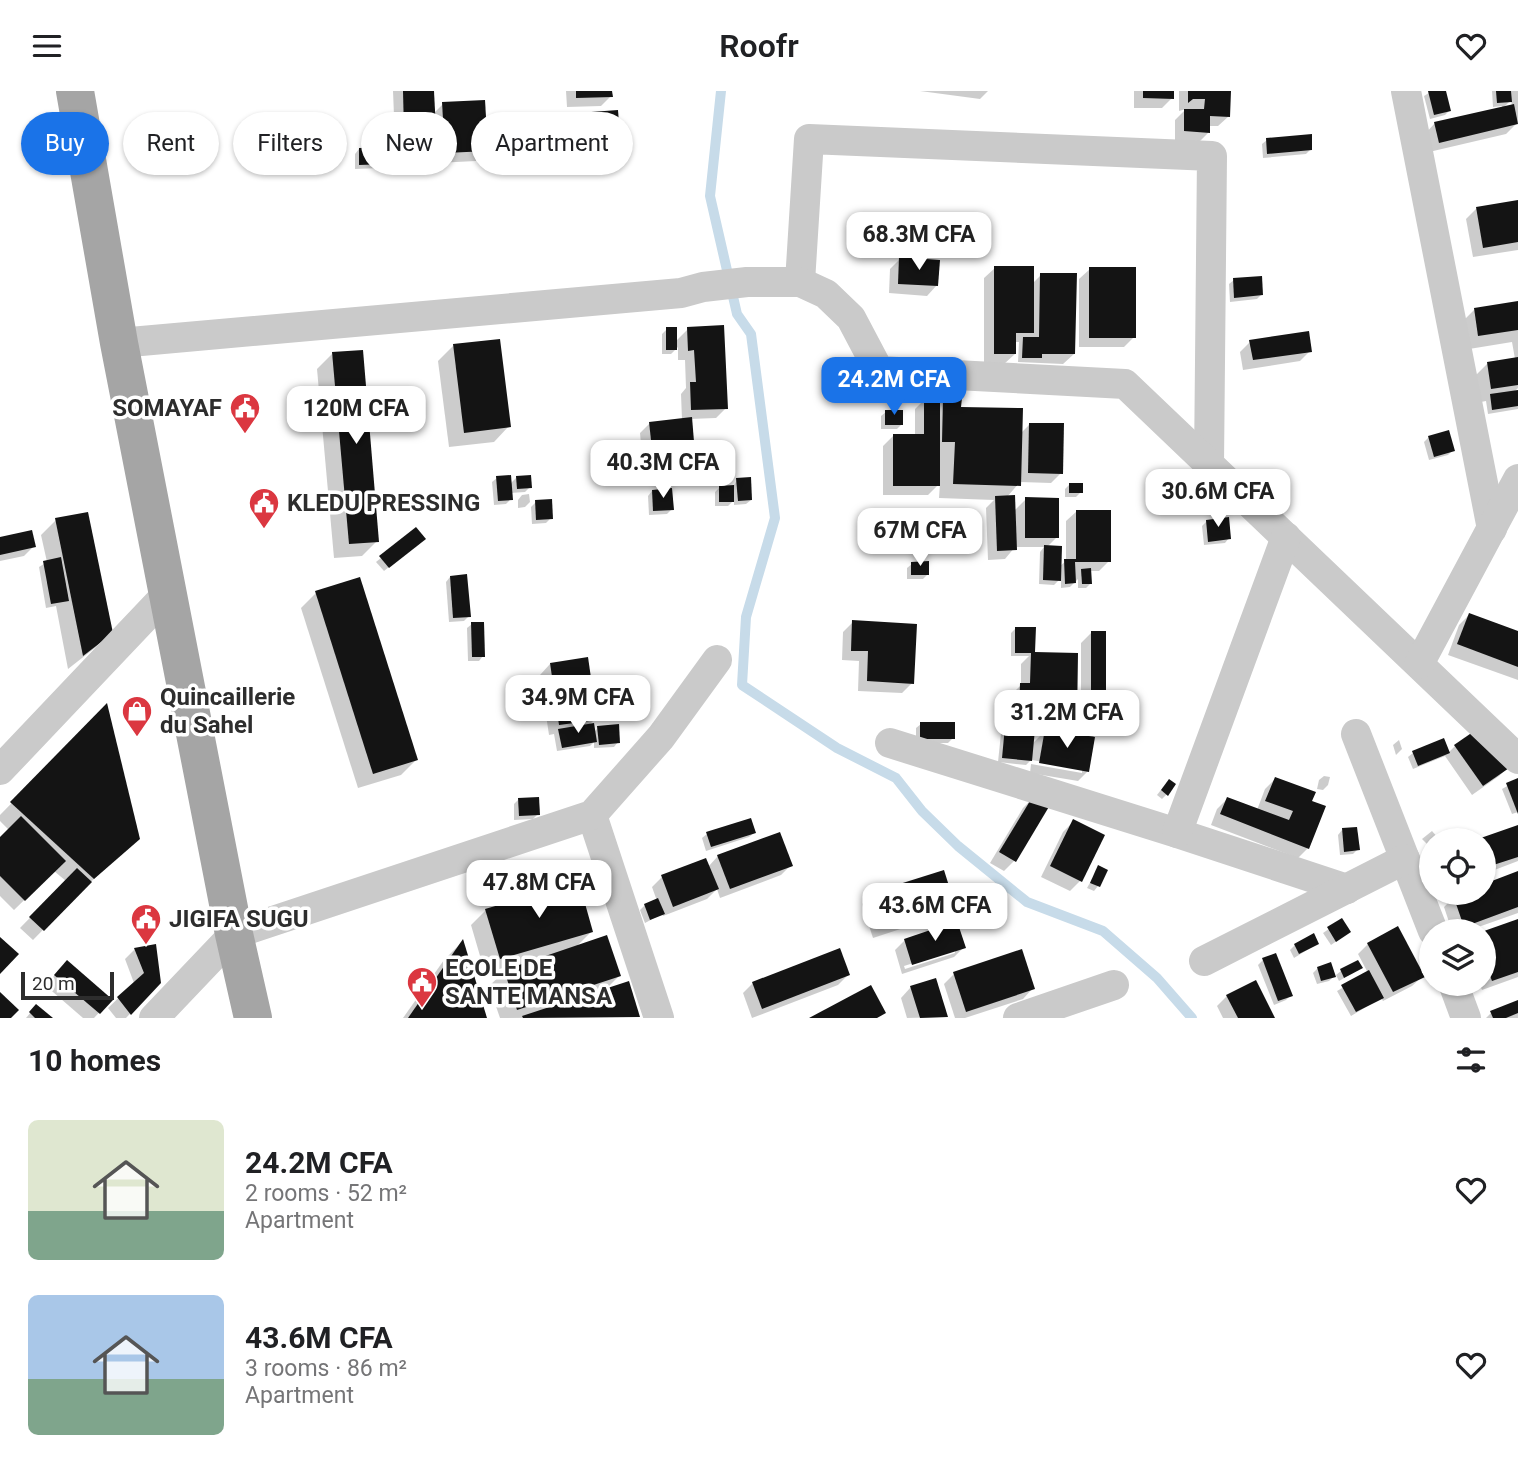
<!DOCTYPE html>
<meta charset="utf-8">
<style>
:root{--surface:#fff;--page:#f2f2f2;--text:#202124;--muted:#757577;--accent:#1a73e8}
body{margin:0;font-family:Roboto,sans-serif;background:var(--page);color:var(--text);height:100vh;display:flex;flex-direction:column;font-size:26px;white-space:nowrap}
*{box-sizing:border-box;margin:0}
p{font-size:23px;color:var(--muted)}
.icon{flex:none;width:38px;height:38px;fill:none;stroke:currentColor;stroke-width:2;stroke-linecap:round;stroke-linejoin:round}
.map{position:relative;height:927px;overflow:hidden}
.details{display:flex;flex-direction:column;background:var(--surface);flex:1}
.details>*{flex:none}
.guide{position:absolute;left:21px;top:21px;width:700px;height:63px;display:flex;gap:14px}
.tools{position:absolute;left:1419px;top:737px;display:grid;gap:14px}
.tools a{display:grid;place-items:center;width:77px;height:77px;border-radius:50%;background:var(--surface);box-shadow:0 2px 5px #0004;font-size:35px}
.scale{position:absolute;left:21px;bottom:18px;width:93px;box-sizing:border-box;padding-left:7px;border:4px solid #2d2d2d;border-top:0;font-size:19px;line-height:24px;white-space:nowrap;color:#2d2d2d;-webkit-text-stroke:5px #fff;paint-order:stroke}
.price{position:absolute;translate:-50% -60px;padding:0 16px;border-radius:14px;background:#fff;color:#222;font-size:23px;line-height:46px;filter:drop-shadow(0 2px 4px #0008)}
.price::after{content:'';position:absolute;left:50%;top:42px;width:21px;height:16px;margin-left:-10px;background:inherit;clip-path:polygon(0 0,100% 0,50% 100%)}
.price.on{background:var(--accent);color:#fff}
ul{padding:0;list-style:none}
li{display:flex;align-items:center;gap:21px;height:175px;padding:0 28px}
li span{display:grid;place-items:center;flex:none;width:196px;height:140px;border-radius:10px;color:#555}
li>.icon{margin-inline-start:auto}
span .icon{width:84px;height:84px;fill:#fffc;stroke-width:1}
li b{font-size:30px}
h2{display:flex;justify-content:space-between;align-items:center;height:84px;padding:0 28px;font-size:30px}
.pill{padding:0 24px;border-radius:32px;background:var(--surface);box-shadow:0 2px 5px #0004;font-size:24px;line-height:63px}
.pill.on{background:var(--accent);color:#fff}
header{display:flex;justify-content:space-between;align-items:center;height:91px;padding:0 28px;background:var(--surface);font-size:32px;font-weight:600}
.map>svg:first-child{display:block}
.shadow{fill:#0003;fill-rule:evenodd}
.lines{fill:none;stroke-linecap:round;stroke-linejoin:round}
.stream{stroke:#c7dbe9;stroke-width:10}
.building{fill:#141414}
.minor{stroke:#cacaca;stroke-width:30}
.primary{stroke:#a5a5a5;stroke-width:38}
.labels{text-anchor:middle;stroke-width:7;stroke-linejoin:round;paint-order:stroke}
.poi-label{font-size:24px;font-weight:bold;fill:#2d2d2d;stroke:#fff;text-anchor:start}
</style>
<header><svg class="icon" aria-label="menu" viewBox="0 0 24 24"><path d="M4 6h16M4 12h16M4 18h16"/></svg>Roofr<svg class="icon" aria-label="heart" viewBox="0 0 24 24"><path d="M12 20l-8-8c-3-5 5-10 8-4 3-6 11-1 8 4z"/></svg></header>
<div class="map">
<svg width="1518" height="927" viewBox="0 0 1518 927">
<rect width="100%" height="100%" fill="#fff"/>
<g class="shadow">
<polygon points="393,0 433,0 433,23 443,13 486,60 476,70 436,72 434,39 424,49 395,50"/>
<polygon points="566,0 611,0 611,5 601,15 567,16"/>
<polygon points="920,0 988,0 980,8"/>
<polygon points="1134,0 1172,0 1172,7 1162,17 1134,17"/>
<polygon points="1179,0 1229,0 1229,25 1218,35 1208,35 1208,42 1198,52 1175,50 1175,29 1186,18 1179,20"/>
<polygon points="1432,0 1444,0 1449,20 1445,24 1430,28 1424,5"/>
<path d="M 1492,0 L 1518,0 L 1518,31 L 1506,43 L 1429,61 L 1425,43 L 1435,32 L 1502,17 L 1502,15 L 1493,16 ZM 1511,9 L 1512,15 L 1503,17 Z"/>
<polygon points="579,23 619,58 609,68 571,70 569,33"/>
<polygon points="539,49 561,60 556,65 535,66 534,53"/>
<polygon points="1267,49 1310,59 1306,63 1263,67 1262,53"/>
<polygon points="359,58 385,72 381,77 355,78 355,63"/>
<polygon points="1518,111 1518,159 1473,166 1466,128 1476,118"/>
<polygon points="900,168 937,194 927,205 889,202 890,178"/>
<polygon points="995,177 1033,192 1041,184 1074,263 1063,273 1018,271 1019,251 1015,251 1015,263 1004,273 984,273 984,187"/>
<polygon points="1090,178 1134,246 1124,256 1079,256 1079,188"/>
<polygon points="1234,189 1261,204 1257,208 1230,211 1229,193"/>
<polygon points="1518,212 1518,297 1514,301 1518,301 1518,318 1488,323 1486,310 1476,312 1472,288 1487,273 1515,268 1512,251 1463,259 1459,234 1474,219"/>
<polygon points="667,238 675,251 688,238 726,317 716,327 690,328 694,362 684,372 643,376 640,342 650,332 682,329 681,303 686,297 685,269 678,269 678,256 671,263 662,263 662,243"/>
<polygon points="1250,251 1310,260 1300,270 1243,279 1240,261"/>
<polygon points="453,255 509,335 494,351 449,356 438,270"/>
<polygon points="332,263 377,450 362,465 334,467 317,278"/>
<polygon points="925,308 938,314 944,308 960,317 1021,342 1030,333 1061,382 1051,392 1020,391 1007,406 1014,420 1026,408 1057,446 1047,456 1060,475 1066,470 1066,430 1077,420 1109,470 1099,480 1090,480 1091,492 1086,497 1078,497 1078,488 1070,496 1061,497 1061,487 1054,494 1039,493 1040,461 1044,456 1015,456 1005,468 988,469 986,417 994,409 939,407 940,392 928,404 883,404 883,355 894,344 915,344 915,318"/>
<polygon points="886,321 902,333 897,338 881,338 881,325"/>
<polygon points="1429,346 1453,359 1448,364 1429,369 1424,351"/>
<polygon points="497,387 510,393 516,387 530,396 525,401 510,402 511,408 506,413 494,414 492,391"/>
<polygon points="737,389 751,409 746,413 734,414 734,409 728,415 715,415 715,401 720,396 733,396"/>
<polygon points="1070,393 1081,401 1076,406 1065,406 1065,398"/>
<polygon points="652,400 672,418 667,423 649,424 648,405"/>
<polygon points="529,403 530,411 525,416 518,417 518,409 522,404"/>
<polygon points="536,411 551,427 546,432 532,433 531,416"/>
<polygon points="56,429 111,541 96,556 68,578 56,515 46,517 39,476 47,471 41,444"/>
<polygon points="1207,430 1229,447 1225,452 1204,454 1202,435"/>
<polygon points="416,438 419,452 384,480 376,471"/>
<polygon points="0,448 34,455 24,465 0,470"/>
<polygon points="912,473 928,483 923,488 907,488 907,477"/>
<polygon points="450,486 469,525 464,530 449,531 446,491"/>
<polygon points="316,502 416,669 401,684 358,697 301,517"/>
<polygon points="1469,524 1518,542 1518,589 1448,564 1459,534"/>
<polygon points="853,531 912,592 902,602 858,600 859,570 842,569 843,541"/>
<polygon points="472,533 483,565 479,570 468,570 467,537"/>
<path d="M 1016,537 L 1075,629 L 1065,639 L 1055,639 L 1055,641 L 1081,646 L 1081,552 L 1092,541 L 1104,635 L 1092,647 L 1088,680 L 1078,690 L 1030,682 L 1031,673 L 1082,682 L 1082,678 L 1032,669 L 1032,668 L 1026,674 L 998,671 L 1001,642 L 1006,637 L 1010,638 L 1011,604 L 1021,594 L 1021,573 L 1029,565 L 1011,565 L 1011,542 ZM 1034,639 L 1046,639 L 1032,653 Z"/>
<polygon points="550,573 595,628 588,635 594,641 598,637 618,651 614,656 594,657 594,651 590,655 557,660 554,643 549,644 540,584"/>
<polygon points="106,616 138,748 83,798 33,849 20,837 66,790 54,780 14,819 0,805 0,748 9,739 0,730 0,724"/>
<polygon points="921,633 953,647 948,652 916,652 916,637"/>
<polygon points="1399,649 1402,658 1396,664 1393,654"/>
<polygon points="1443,649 1448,662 1455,655 1509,675 1499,685 1472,704 1445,665 1413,678 1408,666 1413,662"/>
<polygon points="1324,685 1330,686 1328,694 1323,699 1317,698 1319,689"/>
<polygon points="1275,688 1310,711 1308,757 1298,767 1211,734 1217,718 1227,708 1257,719 1265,698"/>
<polygon points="1518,689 1518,721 1512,723 1502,698"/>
<polygon points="1164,695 1167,703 1162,708 1157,704"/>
<polygon points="1033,707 1014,770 1004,780 990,772 1023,717"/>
<polygon points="518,709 538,723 533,728 514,729 514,713"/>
<polygon points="1073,731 1080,790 1070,800 1041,786 1063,741"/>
<polygon points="1518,738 1518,770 1484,783 1484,749 1479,749"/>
<polygon points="1342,739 1358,758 1353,763 1340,764 1338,744"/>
<polygon points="1432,740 1440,749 1432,749 1432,758 1422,748"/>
<polygon points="754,742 749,746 706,760 702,747 707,743"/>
<polygon points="718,765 791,774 781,784 720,807 717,798 707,808 663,825 662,823 645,832 640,819 645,814 657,810 652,796 662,786 708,776"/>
<polygon points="1099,776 1098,795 1094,800 1087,797"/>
<polygon points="1518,782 1518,822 1467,840 1452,840 1444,816 1454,806 1465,802 1484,802 1484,795"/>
<polygon points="571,787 566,791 528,804 529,807 591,841 575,857 619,885 603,901 638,926 500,927 489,895 505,880 518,876 517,873 485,882 471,834 486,819 495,816 492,807 497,803"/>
<polygon points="872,803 953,814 943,824 873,847 862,813"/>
<polygon points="1342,829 1344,845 1331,854 1323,842"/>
<polygon points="1518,830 1518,886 1482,899 1479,892 1484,892 1484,842"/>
<path d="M 905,849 L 964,856 L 954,866 L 902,883 L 895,859 ZM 955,859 L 955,862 L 905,878 L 904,875 Z"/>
<polygon points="462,851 485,927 403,927 444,869"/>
<polygon points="1317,853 1294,867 1290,859 1295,854"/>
<polygon points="1368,853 1423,885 1412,895 1383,910 1381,907 1351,925 1337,900 1368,882 1358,863"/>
<polygon points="135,858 159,892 126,927 116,927 108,917 134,892 125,868"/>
<polygon points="1263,869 1291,904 1286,909 1274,914 1258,874"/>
<polygon points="1318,877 1334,885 1329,890 1317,893 1313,882"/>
<polygon points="1361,877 1339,890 1336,884 1341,880"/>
<polygon points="57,881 111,909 94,927 83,927 46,895"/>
<polygon points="954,883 1033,897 1023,908 965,927 955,927 944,893"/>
<polygon points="848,884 838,894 752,927 743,902 753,892"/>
<polygon points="911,896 946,926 907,927 901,907"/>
<polygon points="1227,905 1273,927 1223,927 1217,915"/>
<polygon points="1518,911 1518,927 1486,927 1491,922"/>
<polygon points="36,915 50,927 26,927"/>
</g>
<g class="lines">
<polyline class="stream" points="721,0 710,105 737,223 751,243 775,427 746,526 742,594 837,657 896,687 922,720 958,755 1027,811 1103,840 1157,887 1192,927"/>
</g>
<g class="building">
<polygon points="403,0 434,0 436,39 404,40"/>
<polygon points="576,0 612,0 613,6 576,7"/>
<polygon points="1143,0 1174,0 1174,8 1143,7"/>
<polygon points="1188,0 1231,0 1230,26 1210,25 1210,42 1184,40 1184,18 1204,18 1205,8 1193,8 1188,12"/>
<polygon points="1428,0 1446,0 1451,20 1434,24"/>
<polygon points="1496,0 1511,0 1512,11 1497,12"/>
<polygon points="485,9 488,60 445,62 442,11"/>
<polygon points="1514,13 1518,33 1439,52 1434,31"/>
<polygon points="618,19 621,59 581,61 578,22"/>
<polygon points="1312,43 1312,59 1267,63 1266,47"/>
<polygon points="562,46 563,61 539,62 538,47"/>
<polygon points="386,56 387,73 359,74 359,57"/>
<polygon points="1518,109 1518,151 1483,157 1476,116"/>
<polygon points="899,166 940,169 938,195 898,193"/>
<polygon points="994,175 1034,175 1034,242 1016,242 1016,263 994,263"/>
<rect x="1089" y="176" width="47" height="71"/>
<polygon points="1040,182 1077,182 1075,263 1042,263 1042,267 1022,267 1023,246 1039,246"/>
<polygon points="1262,185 1263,204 1234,207 1233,187"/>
<polygon points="1518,210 1518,239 1478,245 1474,217"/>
<polygon points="724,234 728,318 691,319 690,291 696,291 694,259 688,260 687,236"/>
<rect x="666" y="236" width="11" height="23"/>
<polygon points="1309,240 1312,261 1253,269 1249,249"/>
<polygon points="500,248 511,336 464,342 453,253"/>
<polygon points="363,259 379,451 349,453 332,261"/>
<polygon points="1518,266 1518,294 1491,298 1487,271"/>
<polygon points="1518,299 1518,315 1492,319 1490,303"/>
<polygon points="924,306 940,306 940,395 893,395 893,343 924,343"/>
<polygon points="943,307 962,307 961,316 1023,317 1021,395 953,393 955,351 942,351"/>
<rect x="885" y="319" width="18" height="15"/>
<polygon points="692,326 695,363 653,367 649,331"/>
<polygon points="1029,332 1064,332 1063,383 1028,382"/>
<polygon points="1449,339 1455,360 1434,366 1428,345"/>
<polygon points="511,384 513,409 498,410 496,385"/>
<polygon points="531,384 532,397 517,398 516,385"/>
<polygon points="751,386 752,409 738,410 736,387"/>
<rect x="1069" y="392" width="14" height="10"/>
<polygon points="734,394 734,411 719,411 719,395"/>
<polygon points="672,397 674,419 653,420 652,399"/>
<polygon points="1015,404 1017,459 997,460 995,405"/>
<polygon points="1025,406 1059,407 1059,447 1025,447"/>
<polygon points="552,408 553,428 536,429 535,409"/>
<polygon points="1076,419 1111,419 1111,471 1075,471 1076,492 1065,493 1064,468 1076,468"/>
<polygon points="88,421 113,542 83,565 55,427"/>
<polygon points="1229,426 1231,448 1208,451 1206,429"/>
<polygon points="416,436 426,448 389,477 379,465"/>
<polygon points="32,439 36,456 0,464 0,446"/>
<polygon points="1044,454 1062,455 1061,490 1043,489"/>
<polygon points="61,466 69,510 51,513 43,470"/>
<polygon points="929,470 929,484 911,484 911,471"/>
<polygon points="1091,477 1092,493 1082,493 1081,478"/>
<polygon points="467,483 471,526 453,527 450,485"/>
<polygon points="360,486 418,669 373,683 315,500"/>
<polygon points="1469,522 1518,540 1518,576 1457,553"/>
<polygon points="852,529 917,533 914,593 867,590 868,560 851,560"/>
<polygon points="471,531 484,531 485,566 472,566"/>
<polygon points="1015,536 1036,536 1035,561 1078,562 1077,630 1019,629 1020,592 1030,592 1031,562 1015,562"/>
<rect x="1091" y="540" width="15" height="95"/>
<polygon points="588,566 597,629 559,634 550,572"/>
<polygon points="107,612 140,748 94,788 10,711"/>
<rect x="920" y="631" width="35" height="17"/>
<polygon points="594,632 597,651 562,657 558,638"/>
<polygon points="619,633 620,652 599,654 597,635"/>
<polygon points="1483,634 1512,675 1483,695 1454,654"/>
<polygon points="1005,635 1035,638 1032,670 1002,667"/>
<polygon points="1045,638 1095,646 1089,681 1039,672"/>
<polygon points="1444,647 1450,662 1418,675 1412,660"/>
<polygon points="1275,686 1316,701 1312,710 1326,715 1309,758 1220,723 1227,706 1289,729 1293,720 1265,710"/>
<polygon points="1518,687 1518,723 1506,692"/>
<polygon points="1169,688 1176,693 1168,705 1161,699"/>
<polygon points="1033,705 1050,714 1016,771 999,761"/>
<polygon points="539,706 540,724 519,725 518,707"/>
<polygon points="21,725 66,770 25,810 0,785 0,746"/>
<polygon points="751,727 756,742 711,756 706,741"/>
<polygon points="1073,728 1105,744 1082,791 1050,775"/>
<polygon points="1518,734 1518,766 1484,777 1484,749 1475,749"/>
<polygon points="1357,736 1360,759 1344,761 1342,737"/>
<polygon points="780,741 793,775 730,798 717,764"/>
<polygon points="706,767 719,798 673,816 661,784"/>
<polygon points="1098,774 1108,779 1100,796 1090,792"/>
<polygon points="569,776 573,787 500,812 496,801"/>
<polygon points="77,777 92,791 44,840 29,826"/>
<polygon points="944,779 955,814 883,838 871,802"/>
<polygon points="1518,780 1518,816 1464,836 1453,804 1460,802 1484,802 1484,793"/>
<polygon points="579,791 593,841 500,868 485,818"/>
<polygon points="658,807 665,823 650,829 644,813"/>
<polygon points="1342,827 1351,841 1336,851 1327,836"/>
<polygon points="1518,828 1518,881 1492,890 1484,869 1484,840"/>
<polygon points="957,830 966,857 912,874 904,848"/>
<polygon points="1398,835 1425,886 1393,901 1367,852"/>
<polygon points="1314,842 1319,853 1299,863 1294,853"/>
<polygon points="607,844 621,885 517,919 504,879"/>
<polygon points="0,846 19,863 0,883"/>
<polygon points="463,848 487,927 408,927"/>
<polygon points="156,853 161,892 131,924 117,906 144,882 134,857"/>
<polygon points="840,857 850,884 762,918 752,891"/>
<polygon points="1022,858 1035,898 966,921 953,881"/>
<polygon points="1276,862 1293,905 1278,910 1262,867"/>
<polygon points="67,869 113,909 100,923 54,884"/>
<polygon points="1358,869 1363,877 1344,887 1340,878"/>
<polygon points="1331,871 1336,886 1321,890 1317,876"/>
<polygon points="1369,879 1384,907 1356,921 1341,894"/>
<polygon points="936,887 948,926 920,927 910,895"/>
<polygon points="1256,889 1275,927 1238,927 1226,904"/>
<polygon points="629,890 640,926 523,927 522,925"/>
<polygon points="871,894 886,922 877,927 809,927"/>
<polygon points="0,901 19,919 11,927 0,927"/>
<polygon points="1518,909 1518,922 1506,927 1493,927 1490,920"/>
<polygon points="36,913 53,927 35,927 29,921"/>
</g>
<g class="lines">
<g class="minor">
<polyline points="1406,0 1492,438"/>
<polyline points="800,191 809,48 1212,65 1209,373"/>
<polyline points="119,252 681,202 703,196 747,191 800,191 826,203 851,227 879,280 1125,293 1518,668"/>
<polyline points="1419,573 1518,388"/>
<polyline points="1356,643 1433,840"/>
<polyline points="890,652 1177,742 1347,798"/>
<polyline points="0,679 168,502"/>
<polyline points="592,724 659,927"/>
<polyline points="1177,742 1286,446"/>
<polyline points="1204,870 1405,768"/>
<polyline points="1453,892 1466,927"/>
<polyline points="154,927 234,843 592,724 661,646 717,569"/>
<polyline points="1018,927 1114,894"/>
</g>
<polyline class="primary" points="75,0 119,252 234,843 253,927"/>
</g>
<defs>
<g id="civic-pin" transform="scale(1.575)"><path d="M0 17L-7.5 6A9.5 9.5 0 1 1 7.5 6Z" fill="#db3740" stroke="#fff"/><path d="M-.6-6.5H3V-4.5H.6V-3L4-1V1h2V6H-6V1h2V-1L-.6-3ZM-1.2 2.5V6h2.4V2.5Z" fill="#fff"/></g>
<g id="shop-pin" transform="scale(1.575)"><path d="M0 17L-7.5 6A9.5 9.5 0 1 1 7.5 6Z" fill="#db3740" stroke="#fff"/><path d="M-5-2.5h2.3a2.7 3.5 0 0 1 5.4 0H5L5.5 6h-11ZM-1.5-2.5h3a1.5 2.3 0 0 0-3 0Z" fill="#fff"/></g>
</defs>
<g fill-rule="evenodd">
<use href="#civic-pin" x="245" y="317"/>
<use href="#civic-pin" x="264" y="412"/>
<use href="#shop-pin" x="137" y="620"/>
<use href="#civic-pin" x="146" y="828"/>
<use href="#civic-pin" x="422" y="891"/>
</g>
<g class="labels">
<g class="poi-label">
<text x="222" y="325" text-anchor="end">SOMAYAF</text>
<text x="287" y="420">KLEDU PRESSING</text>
<text x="160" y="614">Quincaillerie<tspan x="160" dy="28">du Sahel</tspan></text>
<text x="169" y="836">JIGIFA SUGU</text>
<text x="445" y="885">ECOLE DE<tspan x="445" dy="28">SANTE MANSA</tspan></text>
</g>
</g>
</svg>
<div class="tools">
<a><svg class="icon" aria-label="locate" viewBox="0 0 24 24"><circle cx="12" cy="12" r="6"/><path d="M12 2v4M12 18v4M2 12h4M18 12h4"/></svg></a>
<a><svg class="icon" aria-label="layers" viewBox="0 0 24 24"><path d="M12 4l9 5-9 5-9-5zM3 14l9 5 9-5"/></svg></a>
</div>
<div class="scale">20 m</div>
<b class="price" style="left:919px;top:181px">68.3M CFA</b>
<b class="price on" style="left:894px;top:326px">24.2M CFA</b>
<b class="price" style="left:356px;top:355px">120M CFA</b>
<b class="price" style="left:663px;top:409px">40.3M CFA</b>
<b class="price" style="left:1218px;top:438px">30.6M CFA</b>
<b class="price" style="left:920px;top:477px">67M CFA</b>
<b class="price" style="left:578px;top:644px">34.9M CFA</b>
<b class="price" style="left:1067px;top:659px">31.2M CFA</b>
<b class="price" style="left:539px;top:829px">47.8M CFA</b>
<b class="price" style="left:935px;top:852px">43.6M CFA</b>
<div class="guide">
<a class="pill on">Buy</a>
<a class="pill">Rent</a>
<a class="pill">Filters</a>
<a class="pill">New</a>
<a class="pill">Apartment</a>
</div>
</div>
<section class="details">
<h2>10 homes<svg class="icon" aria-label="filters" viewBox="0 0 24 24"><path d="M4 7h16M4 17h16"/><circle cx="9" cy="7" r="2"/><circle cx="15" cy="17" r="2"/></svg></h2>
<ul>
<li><span style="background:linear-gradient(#dfe7d0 65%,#7fa58c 0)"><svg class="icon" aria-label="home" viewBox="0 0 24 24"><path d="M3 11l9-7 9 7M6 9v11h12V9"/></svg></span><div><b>24.2M CFA</b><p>2 rooms · 52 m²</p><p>Apartment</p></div><svg class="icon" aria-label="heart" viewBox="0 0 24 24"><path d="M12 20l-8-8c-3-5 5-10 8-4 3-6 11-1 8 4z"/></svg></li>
<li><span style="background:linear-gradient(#a9c7e8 60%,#7fa58c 0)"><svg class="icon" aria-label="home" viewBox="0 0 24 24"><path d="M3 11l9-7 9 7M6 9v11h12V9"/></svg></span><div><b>43.6M CFA</b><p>3 rooms · 86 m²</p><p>Apartment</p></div><svg class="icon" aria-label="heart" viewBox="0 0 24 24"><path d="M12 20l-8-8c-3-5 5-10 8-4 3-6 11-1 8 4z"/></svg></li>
</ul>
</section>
